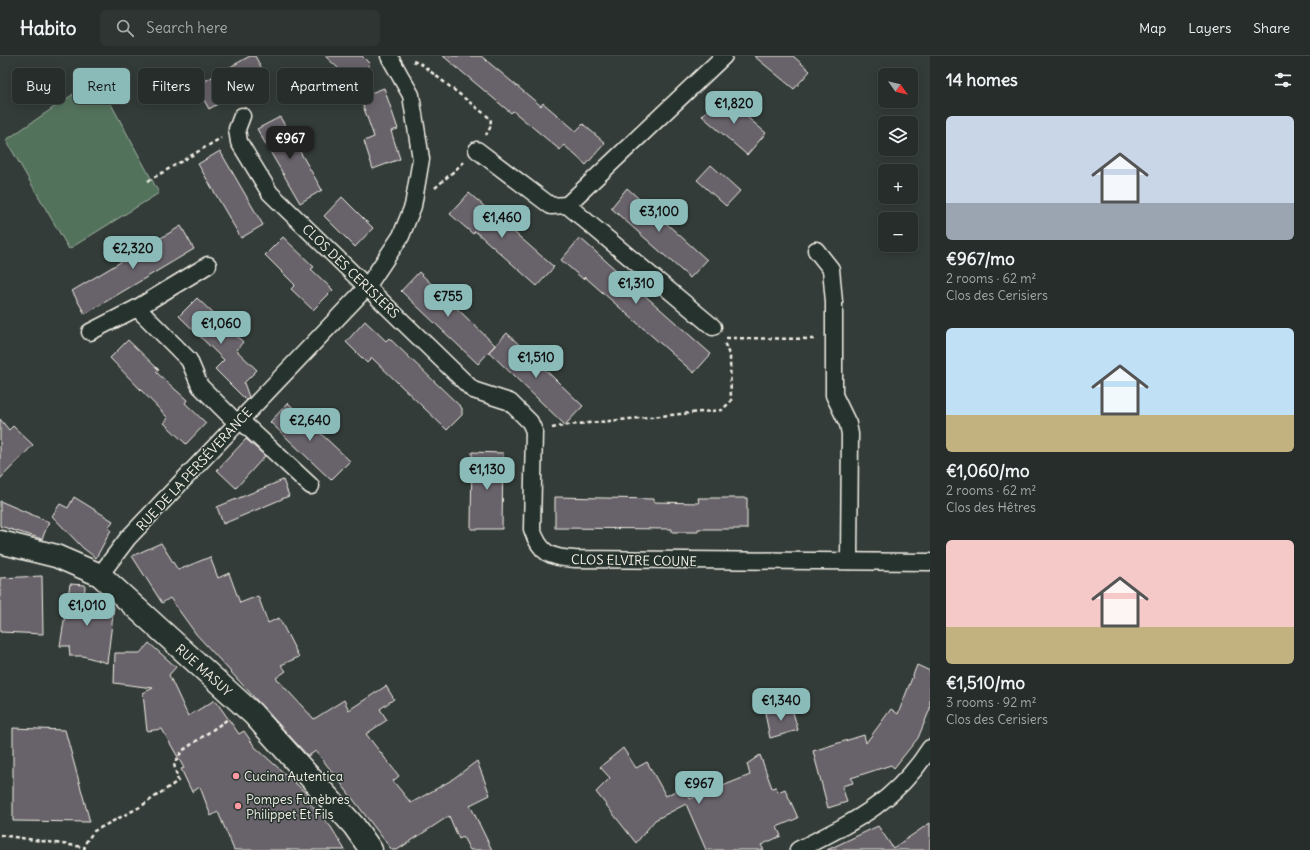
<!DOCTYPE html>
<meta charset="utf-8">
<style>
:root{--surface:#262d2b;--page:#2e3533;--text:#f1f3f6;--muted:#a4a8a9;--line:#424947;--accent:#8bbbb9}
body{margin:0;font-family:Delius,sans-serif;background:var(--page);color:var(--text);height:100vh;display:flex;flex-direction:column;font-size:15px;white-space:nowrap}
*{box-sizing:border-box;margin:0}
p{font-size:13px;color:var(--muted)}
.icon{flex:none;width:22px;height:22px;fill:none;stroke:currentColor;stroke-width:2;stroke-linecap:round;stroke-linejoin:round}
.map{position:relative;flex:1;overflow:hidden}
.details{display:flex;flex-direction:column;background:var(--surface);width:380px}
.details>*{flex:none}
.banner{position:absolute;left:12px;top:12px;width:380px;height:36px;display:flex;gap:8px}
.needle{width:26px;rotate:124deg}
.controls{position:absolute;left:878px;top:12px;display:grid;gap:8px}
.controls a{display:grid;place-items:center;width:40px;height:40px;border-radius:6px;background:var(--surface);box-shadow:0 2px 10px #0003,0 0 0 1px var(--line);font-size:20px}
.price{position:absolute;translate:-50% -34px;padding:0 9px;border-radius:8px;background:var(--accent);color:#111;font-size:13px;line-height:26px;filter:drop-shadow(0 1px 2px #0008)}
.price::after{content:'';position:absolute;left:50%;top:24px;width:12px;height:9px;margin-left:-6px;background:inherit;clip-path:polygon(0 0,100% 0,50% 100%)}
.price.current{background:#222;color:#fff}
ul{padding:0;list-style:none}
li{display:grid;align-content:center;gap:8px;height:212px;padding:0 16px}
li span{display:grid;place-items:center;height:124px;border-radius:6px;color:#555}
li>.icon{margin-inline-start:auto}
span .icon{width:72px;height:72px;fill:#fffc;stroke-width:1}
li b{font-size:17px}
h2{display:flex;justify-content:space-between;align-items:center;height:48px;padding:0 16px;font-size:17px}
.chip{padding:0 14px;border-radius:6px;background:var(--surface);box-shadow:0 2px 10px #0003,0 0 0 1px var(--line);font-size:14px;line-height:36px}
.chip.current{background:var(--accent);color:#111}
header{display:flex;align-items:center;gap:24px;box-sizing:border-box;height:56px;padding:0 20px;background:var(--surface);border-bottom:1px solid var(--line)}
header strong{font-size:19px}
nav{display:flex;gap:22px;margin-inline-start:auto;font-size:14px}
.search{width:280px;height:36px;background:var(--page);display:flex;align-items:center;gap:10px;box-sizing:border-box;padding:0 14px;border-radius:6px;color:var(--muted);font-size:15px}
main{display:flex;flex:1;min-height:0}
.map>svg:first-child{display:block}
.green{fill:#52725c;stroke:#a3b2a2}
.building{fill:#68626b;stroke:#f4f1e8}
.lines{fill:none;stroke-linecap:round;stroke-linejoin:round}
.street-casing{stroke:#f4f1e8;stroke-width:19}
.secondary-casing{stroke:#f4f1e8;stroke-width:25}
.path{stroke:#f4f1e8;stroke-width:2.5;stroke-dasharray:4 3;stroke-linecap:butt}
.street{stroke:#26332d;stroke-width:16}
.secondary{stroke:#26332d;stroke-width:22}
.poi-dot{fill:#ff9aa2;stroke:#26332d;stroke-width:1.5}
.labels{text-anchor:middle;stroke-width:3;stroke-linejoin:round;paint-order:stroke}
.street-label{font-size:13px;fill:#f4f1e8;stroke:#26332d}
.poi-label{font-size:13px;fill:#f4f1e8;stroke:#26332d;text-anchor:start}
</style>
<header>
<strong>Habito</strong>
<div class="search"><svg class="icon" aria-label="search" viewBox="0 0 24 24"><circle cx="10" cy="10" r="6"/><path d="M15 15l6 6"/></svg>Search here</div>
<nav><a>Map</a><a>Layers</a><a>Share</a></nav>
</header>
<main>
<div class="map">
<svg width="930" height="794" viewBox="0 0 930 794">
<rect width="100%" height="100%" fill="#333c39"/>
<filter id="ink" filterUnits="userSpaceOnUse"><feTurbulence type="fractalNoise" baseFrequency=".025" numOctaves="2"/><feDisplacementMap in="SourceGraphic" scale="8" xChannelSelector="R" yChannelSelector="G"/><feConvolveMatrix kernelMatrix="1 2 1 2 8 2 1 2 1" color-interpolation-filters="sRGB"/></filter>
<g filter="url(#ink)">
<polygon class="green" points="97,22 159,137 69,193 6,84"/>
<g class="building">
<polygon points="250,0 255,0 266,20 209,53 196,30"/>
<polygon points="325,0 362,0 370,8 353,26"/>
<polygon points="443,0 481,0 541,50 543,47 576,75 583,68 605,87 586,109 564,89 560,94 513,55 511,57"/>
<polygon points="754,0 793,0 810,15 794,33"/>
<polygon points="384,32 398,73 391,75 400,103 373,113 364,85 374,81 360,41"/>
<polygon points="721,39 766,77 747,99 702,60"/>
<polygon points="280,61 322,134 300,147 257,73"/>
<polygon points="220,95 263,169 241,182 198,108"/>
<polygon points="711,109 740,135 726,150 697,124"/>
<polygon points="627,132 707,204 690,222 611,152"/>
<polygon points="469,137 554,211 537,230 475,175 473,178 450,158"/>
<polygon points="342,141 373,172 355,191 324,160"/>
<polygon points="181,170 194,193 85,258 72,235"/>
<polygon points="283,181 314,211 311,213 333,234 313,254 291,233 295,229 265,199"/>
<polygon points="580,182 711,298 694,317 585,221 583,223 561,204"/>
<polygon points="419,216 495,289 478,308 401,235"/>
<polygon points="197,242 243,286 236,294 257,314 244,327 249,341 246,344 215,313 224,304 179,260"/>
<polygon points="365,265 386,285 389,282 462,352 462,359 447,374 372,302 367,307 346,286"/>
<polygon points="507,277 583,350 565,369 489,296"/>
<polygon points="128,284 159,314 156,316 187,344 185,347 206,367 186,388 164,367 168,362 110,302"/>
<polygon points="288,347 350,405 331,424 270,366"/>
<polygon points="0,363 9,374 13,370 33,389 0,423"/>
<polygon points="246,383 265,400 236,432 217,414"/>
<polygon points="472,396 503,397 502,473 471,473"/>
<polygon points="283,424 289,440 223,468 217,451"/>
<polygon points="74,441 113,465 108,472 111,474 96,502 83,492 52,460 60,448 68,452"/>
<polygon points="555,441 654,443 654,446 699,447 698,442 747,442 747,473 698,473 698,476 672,476 672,473 555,472"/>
<polygon points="0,445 49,466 42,483 0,470"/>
<polygon points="161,487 178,514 210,501 218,522 229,517 240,547 258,540 268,567 279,562 299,601 281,609 286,615 276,622 314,663 344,644 349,654 386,630 394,643 380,653 387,664 366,678 399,720 393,725 411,747 450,725 477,705 490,739 470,749 492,794 470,794 463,781 459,783 449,760 397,794 392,794 316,695 308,700 196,578 170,542 162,547 132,500"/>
<polygon points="42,520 43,578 0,576 0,522"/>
<polygon points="70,528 85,529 84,547 114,551 107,607 83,600 70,600 69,590 60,590"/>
<polygon points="149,587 176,611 169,619 188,660 215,644 239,678 244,675 255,691 313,743 309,746 331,771 345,794 234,794 218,756 211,760 200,731 192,736 181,713 184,712 162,673 147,675 143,637 153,632 114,627 115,597 140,597"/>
<polygon points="917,609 930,615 930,653 918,682 894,712 891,709 851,722 853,727 842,730 847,746 828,752 813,695 864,679 866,687 891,653 898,658"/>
<polygon points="791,649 798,674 770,682 765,657"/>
<polygon points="13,672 65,674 90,766 13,765"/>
<polygon points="623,692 636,712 647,706 666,740 684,730 690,743 750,719 747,708 760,699 772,732 776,731 778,736 785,733 798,762 777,771 781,780 761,789 764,794 706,794 686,748 655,764 636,787 596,736 610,722 600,711"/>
<polygon points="930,767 930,794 827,794 878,770 893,792"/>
</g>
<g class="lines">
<g class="street-casing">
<g id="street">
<path d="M 242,60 L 237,73 L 239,86 L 270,137 L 473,334 L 510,346 L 530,366 L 534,375 L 532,473 C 540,497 550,502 575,503 L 930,506"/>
<polyline points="477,94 551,150 567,149 713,271"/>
<polyline points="567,149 724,0"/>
<polyline points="816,194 831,213 834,246 834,339 848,368 850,378 849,505"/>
<polyline points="137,252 189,304 200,330 237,367"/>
<polyline points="90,276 137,252 208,209"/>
<polyline points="240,364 311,430"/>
<polyline points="100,519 128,482 367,231 401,180 413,150 421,103 411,39 389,0"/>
<path d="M 798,794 C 853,766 895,747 930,692"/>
</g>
</g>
<g class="secondary-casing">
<polyline id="secondary" points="0,486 56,500 100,519 253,658 354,770 371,794"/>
</g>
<g class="path">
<polyline points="413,5 421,8 491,63 490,72 486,79"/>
<polyline points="148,125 221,82"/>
<polyline points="435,132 464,106"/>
<polyline points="726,282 815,283"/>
<polyline points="552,372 568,369 722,354 731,345 730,301 724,286"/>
<polyline points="0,779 84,791"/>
<polyline points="84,794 86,786 94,775 140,751 178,725 174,708 182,695 228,663"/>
</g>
<use href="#street" class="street"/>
<use href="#secondary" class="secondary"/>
</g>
</g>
<g class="poi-dot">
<circle cx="236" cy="720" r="4"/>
<circle cx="238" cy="750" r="4"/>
</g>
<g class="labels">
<g class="street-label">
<text transform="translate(351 215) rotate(44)" y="5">CLOS DES CERISIERS</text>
<text transform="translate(194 413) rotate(-47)" y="5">RUE DE LA PERSÉVERANCE</text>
<text transform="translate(634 504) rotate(1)" y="5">CLOS ELVIRE COUNE</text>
<text transform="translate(204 614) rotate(42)" y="5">RUE MASUY</text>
</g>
<g class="poi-label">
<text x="244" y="725">Cucina Autentica</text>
<text x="246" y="748">Pompes Funèbres<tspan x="246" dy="15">Philippet Et Fils</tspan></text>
</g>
</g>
</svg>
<div class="controls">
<a><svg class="needle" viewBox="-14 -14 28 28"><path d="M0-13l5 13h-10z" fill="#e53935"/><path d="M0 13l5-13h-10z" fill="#a4a8a9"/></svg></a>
<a><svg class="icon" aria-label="layers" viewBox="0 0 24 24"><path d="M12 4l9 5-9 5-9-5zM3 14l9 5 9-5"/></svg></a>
<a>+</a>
<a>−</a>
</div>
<b class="price" style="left:734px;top:69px">€1,820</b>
<b class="price current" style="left:290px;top:104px">€967</b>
<b class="price" style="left:659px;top:177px">€3,100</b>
<b class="price" style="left:502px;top:183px">€1,460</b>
<b class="price" style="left:133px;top:214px">€2,320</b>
<b class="price" style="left:636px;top:249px">€1,310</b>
<b class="price" style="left:448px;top:262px">€755</b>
<b class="price" style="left:221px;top:289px">€1,060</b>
<b class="price" style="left:536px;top:323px">€1,510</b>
<b class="price" style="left:310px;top:386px">€2,640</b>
<b class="price" style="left:487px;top:435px">€1,130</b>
<b class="price" style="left:87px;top:571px">€1,010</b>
<b class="price" style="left:781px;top:666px">€1,340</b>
<b class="price" style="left:699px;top:749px">€967</b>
<div class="banner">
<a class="chip">Buy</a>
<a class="chip current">Rent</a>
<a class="chip">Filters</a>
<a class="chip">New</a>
<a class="chip">Apartment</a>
</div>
</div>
<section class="details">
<h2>14 homes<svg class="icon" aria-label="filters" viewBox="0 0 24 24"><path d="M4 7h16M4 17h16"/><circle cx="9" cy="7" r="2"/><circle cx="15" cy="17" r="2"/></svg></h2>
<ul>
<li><span style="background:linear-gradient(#c9d6e8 70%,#9aa5b1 0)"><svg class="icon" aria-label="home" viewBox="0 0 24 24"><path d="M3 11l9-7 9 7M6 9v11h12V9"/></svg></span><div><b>€967/mo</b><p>2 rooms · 62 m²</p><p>Clos des Cerisiers</p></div></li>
<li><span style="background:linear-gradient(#bfe0f5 70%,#c2b280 0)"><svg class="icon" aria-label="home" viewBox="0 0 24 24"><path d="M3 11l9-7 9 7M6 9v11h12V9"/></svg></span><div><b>€1,060/mo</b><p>2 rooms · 62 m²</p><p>Clos des Hêtres</p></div></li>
<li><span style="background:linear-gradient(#f6c9c9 70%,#c2b280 0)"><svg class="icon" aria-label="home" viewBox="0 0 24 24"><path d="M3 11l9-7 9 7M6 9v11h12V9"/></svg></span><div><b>€1,510/mo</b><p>3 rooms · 92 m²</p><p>Clos des Cerisiers</p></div></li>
</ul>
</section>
</main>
